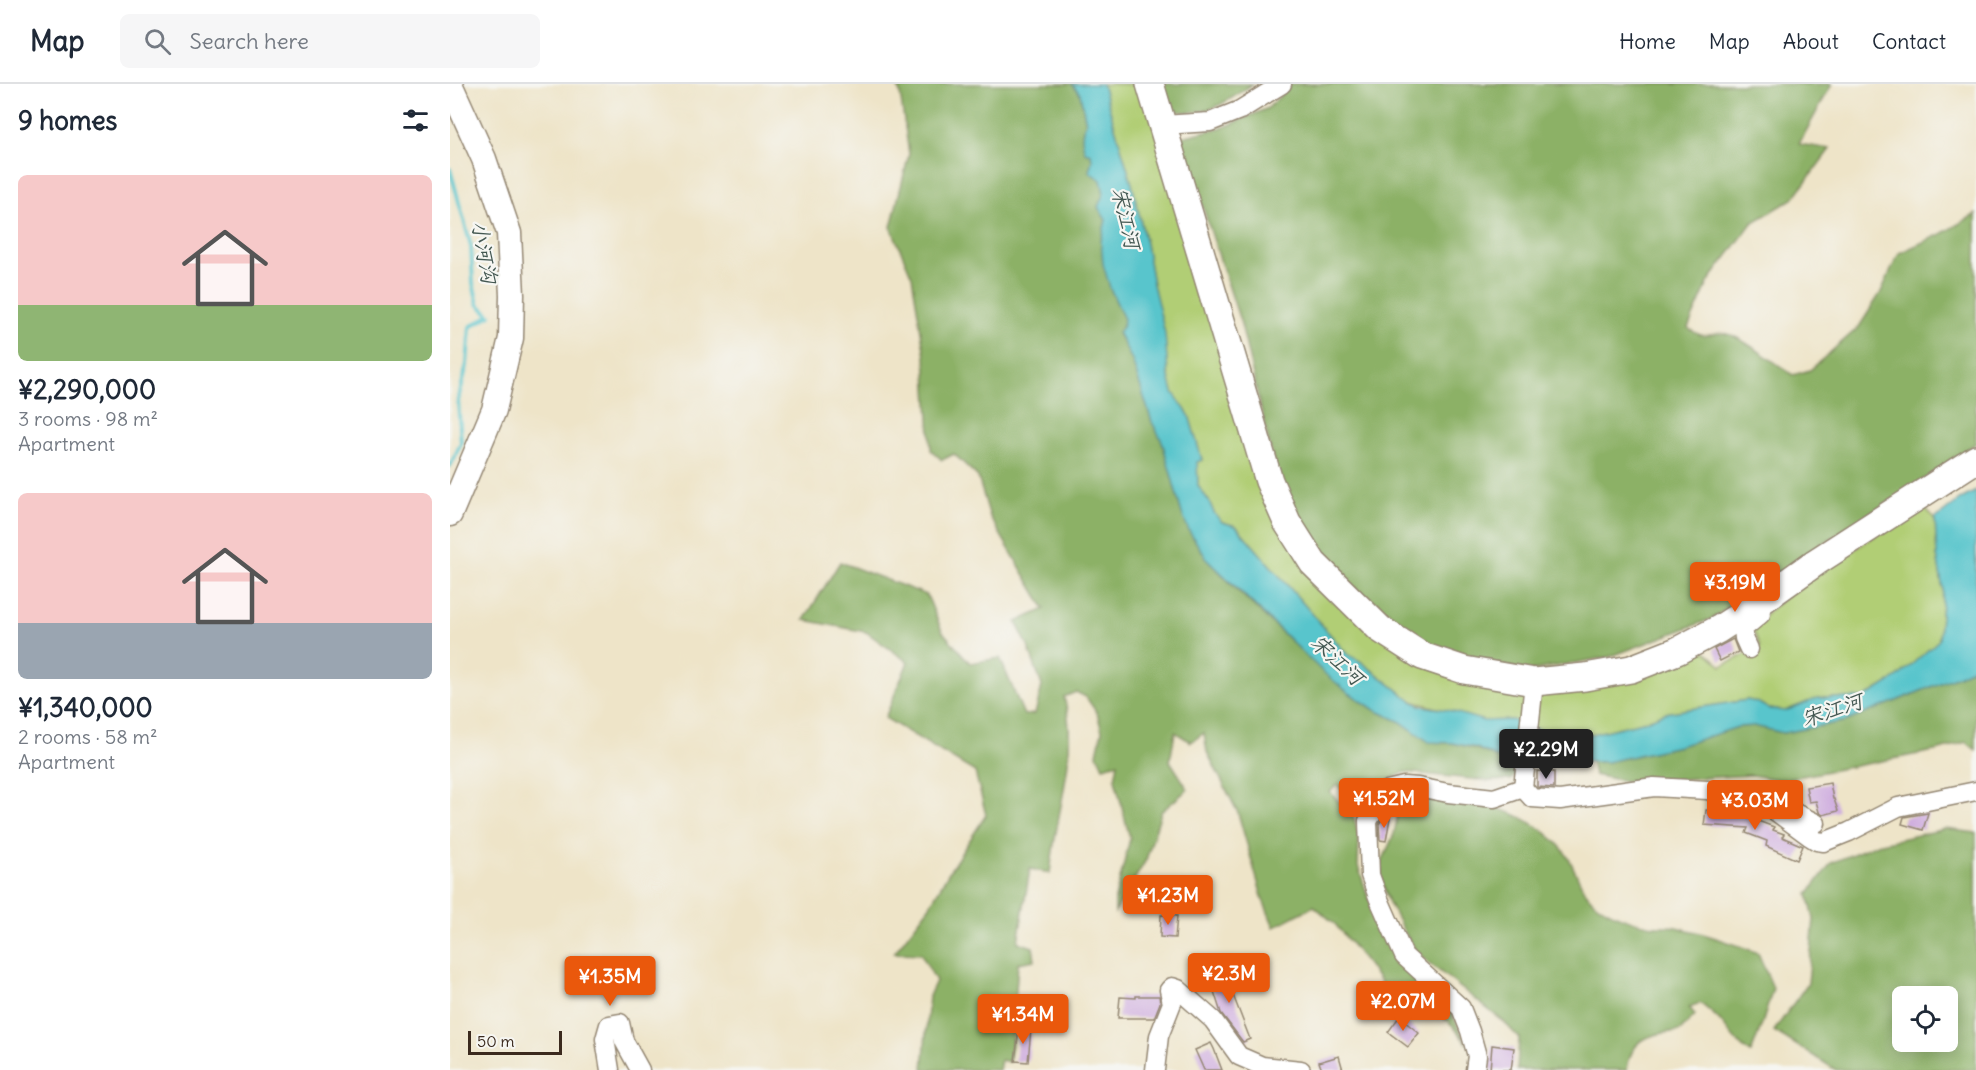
<!DOCTYPE html>
<meta charset="utf-8">
<style>
:root{--surface:#fff;--page:#f6f6f7;--text:#1f2937;--muted:#747a83;--line:#e0e1e3;--accent:#ea580c}
body{margin:0;font-family:Delius,"LXGW WenKai TC",sans-serif;background:var(--page);color:var(--text);height:100vh;display:flex;flex-direction:column;font-size:22px;white-space:nowrap}
*{box-sizing:border-box;margin:0}
p{font-size:20px;color:var(--muted)}
.icon{flex:none;width:33px;height:33px;fill:none;stroke:currentColor;stroke-width:2;stroke-linecap:round;stroke-linejoin:round}
.map{position:relative;flex:1;overflow:hidden}
.sheet{display:flex;flex-direction:column;background:var(--surface);width:450px}
.sheet>*{flex:none}
.tools{position:absolute;left:1442px;top:902px;display:grid;gap:12px}
.tools a{display:grid;place-items:center;width:66px;height:66px;border-radius:9px;background:var(--surface);box-shadow:0 3px 15px #0003;font-size:30px}
.scale{position:absolute;left:18px;bottom:15px;width:94px;box-sizing:border-box;padding-left:6px;border:3px solid #3b2a1e;border-top:0;font-size:16px;line-height:21px;white-space:nowrap;color:#3b2a1e;-webkit-text-stroke:4px #f6f6f2;paint-order:stroke}
.price{position:absolute;translate:-50% -51px;padding:0 14px;border-radius:6px;background:var(--accent);color:#fff;font-size:20px;line-height:39px;filter:drop-shadow(0 2px 3px #0008)}
.price::after{content:'';position:absolute;left:50%;top:36px;width:18px;height:14px;margin-left:-9px;background:inherit;clip-path:polygon(0 0,100% 0,50% 100%)}
.price.selected{background:#222;color:#fff}
ul{padding:0;list-style:none}
li{display:grid;align-content:center;gap:12px;height:318px;padding:0 18px}
li span{display:grid;place-items:center;height:186px;border-radius:9px;color:#555}
li>.icon{margin-inline-start:auto}
span .icon{width:108px;height:108px;fill:#fffc;stroke-width:1}
li b{font-size:26px}
h2{display:flex;justify-content:space-between;align-items:center;height:72px;padding:0 18px;font-size:26px}
header{display:flex;align-items:center;gap:36px;box-sizing:border-box;height:84px;padding:0 30px;background:var(--surface);border-bottom:2px solid var(--line)}
header strong{font-size:28px}
nav{display:flex;gap:33px;margin-inline-start:auto;font-size:21px}
.search{width:420px;height:54px;background:var(--page);display:flex;align-items:center;gap:15px;box-sizing:border-box;padding:0 21px;border-radius:9px;color:var(--muted);font-size:22px}
main{display:flex;flex:1;min-height:0}
.map>svg:first-child{display:block}
.green{fill:#b1ce74;stroke:#767c49;stroke-width:1.5}
.forest{fill:#8cb166;stroke:#646e42;stroke-width:1.5;fill-rule:evenodd}
.water{fill:#58c5cc;stroke:#4a7875;stroke-width:1.5}
.lines{fill:none;stroke-linecap:round;stroke-linejoin:round}
.stream{stroke:#58c5cc;stroke-width:4}
.building{fill:#ceabde}
.minor-casing{stroke:#948773;stroke-width:21}
.major-casing{stroke:#948773;stroke-width:27}
.highway-casing{stroke:#948773;stroke-width:30}
.minor{stroke:#fff;stroke-width:18}
.major{stroke:#fff;stroke-width:24}
.highway{stroke:#fff;stroke-width:27}
.labels{text-anchor:middle;stroke-width:4.5;stroke-linejoin:round;paint-order:stroke}
.water-label{font-size:21px;font-style:italic;fill:#445852;stroke:#f6f6f2}
</style>
<header>
<strong>Map</strong>
<div class="search"><svg class="icon" aria-label="search" viewBox="0 0 24 24"><circle cx="10" cy="10" r="6"/><path d="M15 15l6 6"/></svg>Search here</div>
<nav><a>Home</a><a>Map</a><a>About</a><a>Contact</a></nav>
</header>
<main>
<section class="sheet">
<h2>9 homes<svg class="icon" aria-label="filters" viewBox="0 0 24 24"><path d="M4 7h16M4 17h16"/><circle cx="9" cy="7" r="2"/><circle cx="15" cy="17" r="2"/></svg></h2>
<ul>
<li><span style="background:linear-gradient(#f6c9c9 70%,#8fb573 0)"><svg class="icon" aria-label="home" viewBox="0 0 24 24"><path d="M3 11l9-7 9 7M6 9v11h12V9"/></svg></span><div><b>¥2,290,000</b><p>3 rooms · 98 m²</p><p>Apartment</p></div></li>
<li><span style="background:linear-gradient(#f6c9c9 70%,#9aa5b1 0)"><svg class="icon" aria-label="home" viewBox="0 0 24 24"><path d="M3 11l9-7 9 7M6 9v11h12V9"/></svg></span><div><b>¥1,340,000</b><p>2 rooms · 58 m²</p><p>Apartment</p></div></li>
</ul>
</section>
<div class="map">
<svg width="1526" height="986" viewBox="0 0 1526 986">
<rect width="100%" height="100%" fill="#f6f6f2"/>
<filter id="ink" filterUnits="userSpaceOnUse"><feTurbulence type="fractalNoise" baseFrequency=".0167" numOctaves="2"/><feDisplacementMap in="SourceGraphic" scale="12" xChannelSelector="R" yChannelSelector="G"/><feConvolveMatrix kernelMatrix="1 2 1 2 8 2 1 2 1" color-interpolation-filters="sRGB"/></filter>
<filter id="wash" filterUnits="userSpaceOnUse"><feTurbulence type="fractalNoise" baseFrequency=".008" numOctaves="4" result="noise"/><feDisplacementMap in="SourceGraphic" scale="24" xChannelSelector="R" yChannelSelector="G"/><feGaussianBlur stdDeviation="1.35" result="paint"/><feColorMatrix in="noise" values="0 0 0 0 0 0 0 0 0 0 0 0 0 0 0 0 0 1.4 0 .05"/><feComposite in="paint" operator="in"/></filter>
<g filter="url(#wash)">
<rect width="100%" height="100%" fill="#eee4c8"/>
<polygon class="green" points="652,0 691,0 841,452 1020,596 1255,567 1272,582 1310,563 1302,543 1337,511 1471,421 1485,435 1487,471 1493,506 1489,556 1448,593 1414,614 1368,614 1335,627 1319,625 1307,618 1297,616 1215,629 1193,638 1133,652 1094,648 1061,636 1034,637 962,617 910,577 897,570 786,442 772,438 764,429 759,417 748,402 747,377 752,376 739,331 723,309 718,289 696,160 682,100"/>
<g class="forest">
<path d="M 447,0 L 622,0 L 630,9 L 636,40 L 633,45 L 635,68 L 641,69 L 642,76 L 639,87 L 651,96 L 654,109 L 648,123 L 656,136 L 651,157 L 660,204 L 674,235 L 673,242 L 668,249 L 682,276 L 702,338 L 712,357 L 732,430 L 739,447 L 757,475 L 789,508 L 874,588 L 899,609 L 925,626 L 951,638 L 979,658 L 1002,659 L 1027,665 L 1052,676 L 1068,677 L 1068,688 L 1061,696 L 1039,697 L 955,688 L 939,696 L 912,725 L 887,701 L 880,708 L 904,734 L 909,753 L 908,782 L 918,813 L 935,849 L 1000,926 L 1017,960 L 1003,942 L 985,926 L 954,917 L 935,905 L 919,882 L 885,840 L 864,822 L 824,843 L 813,816 L 788,729 L 757,668 L 754,649 L 741,658 L 725,648 L 720,677 L 738,705 L 711,728 L 696,776 L 665,828 L 665,815 L 680,755 L 665,695 L 668,679 L 653,683 L 647,670 L 652,647 L 647,629 L 636,613 L 626,608 L 614,613 C 626,657 615,699 607,743 C 604,758 602,774 600,789 L 580,785 L 568,858 L 583,863 L 585,876 L 568,879 L 562,961 L 559,978 L 551,976 L 549,986 L 473,986 L 479,912 L 486,897 L 471,870 L 444,869 L 479,823 L 499,788 L 536,731 L 525,688 L 435,634 L 458,578 L 416,548 L 354,536 L 390,478 L 477,511 L 492,547 L 520,579 L 550,574 L 574,631 L 585,630 L 592,602 L 578,562 L 566,538 L 595,525 L 540,433 L 528,393 L 504,370 L 492,376 L 481,366 L 475,272 L 462,193 L 441,143 L 459,70 L 450,9 Z"/>
<path d="M 711,0 L 803,0 C 771,21 759,33 719,26 Z"/>
<path d="M 842,0 L 1382,0 L 1349,60 L 1380,65 L 1343,115 L 1302,139 L 1259,197 L 1238,244 C 1259,259 1259,246 1278,250 C 1292,253 1329,282 1343,291 L 1360,286 L 1409,243 L 1430,210 L 1449,169 L 1491,150 L 1526,130 L 1526,359 L 1452,410 L 1356,470 L 1261,535 L 1159,573 L 1077,587 L 1015,573 L 952,550 L 882,481 L 850,436 L 826,389 L 791,240 L 745,99 L 728,54 L 777,42 L 818,24 Z"/>
<polygon points="1526,582 1526,666 1516,658 1490,666 1331,696 1302,691 1180,698 1144,691 1141,678 1157,678 1229,662 1288,643 1304,642 1333,649 1397,637 1510,591"/>
<path d="M 955,709 C 1009,716 1068,718 1108,760 C 1127,779 1126,804 1147,820 C 1160,830 1182,838 1198,841 C 1208,843 1219,841 1230,844 C 1257,850 1282,859 1308,869 L 1323,904 L 1313,937 L 1301,969 C 1288,961 1282,952 1273,940 C 1267,932 1258,926 1250,919 L 1239,923 L 1245,931 L 1230,947 C 1201,950 1181,953 1177,986 L 1067,986 L 1069,954 L 1054,938 L 979,879 L 965,866 L 956,851 L 939,819 L 930,792 L 932,778 L 944,750 L 947,734 L 946,726 L 940,718 L 947,710 Z"/>
<path d="M 1495,745 L 1526,749 L 1526,986 L 1386,986 L 1324,947 L 1358,899 L 1364,835 L 1358,810 L 1381,779 L 1427,760 ZM 1452,912 L 1497,912 L 1497,957 L 1452,957 Z"/>
</g>
<path class="water" d="M 622,0 L 652,0 L 682,100 L 696,160 L 703,200 L 715,249 L 718,289 L 723,308 L 739,331 L 752,376 L 747,378 L 748,402 L 759,417 L 764,429 L 772,438 L 786,442 L 897,570 L 910,577 L 962,617 L 972,622 L 998,626 L 1034,637 L 1062,636 L 1094,648 L 1133,652 L 1193,638 L 1215,629 L 1297,616 L 1307,618 L 1319,625 L 1335,627 L 1368,614 L 1414,614 L 1448,593 L 1489,556 L 1493,506 L 1487,471 L 1485,435 L 1511,415 L 1526,407 L 1526,582 L 1510,591 L 1397,637 L 1333,649 L 1304,642 L 1288,643 L 1229,662 L 1157,678 L 1052,676 L 1027,664 L 1002,659 L 979,658 L 951,638 L 925,626 L 899,609 L 874,589 L 757,475 L 739,447 L 732,430 L 712,357 L 702,338 L 682,276 L 668,248 L 673,242 L 674,235 L 660,204 L 653,180 L 651,157 L 656,136 L 648,123 L 654,109 L 651,96 L 639,88 L 642,76 L 641,70 L 635,68 C 632,58 630,49 636,39 L 630,9 Z"/>
<g class="lines">
<polyline class="stream" points="0,85 21,162 23,199 28,220 40,231 20,243 17,280 8,317 11,359 0,382"/>
</g>
<g id="blocks">
<g class="building">
<polygon points="1283,555 1288,568 1270,577 1264,565"/>
<polygon points="1087,687 1104,688 1104,704 1087,703"/>
<polygon points="1380,699 1383,715 1384,715 1388,727 1373,731 1369,728 1366,717 1359,718 1356,703"/>
<polygon points="1256,726 1285,729 1286,726 1298,729 1297,733 1324,743 1323,746 1334,750 1332,753 1353,762 1347,776 1316,762 1317,757 1296,749 1298,744 1254,741"/>
<polygon points="1478,729 1473,746 1452,740 1454,733"/>
<polygon points="934,733 940,734 936,757 930,756 929,740"/>
<polygon points="711,831 727,832 725,854 710,853"/>
<polygon points="776,886 784,910 783,911 800,955 793,958 771,929 759,892"/>
<polygon points="686,912 709,912 710,919 704,934 668,934 670,913 686,914"/>
<polygon points="949,933 969,949 958,963 938,948"/>
<polygon points="569,944 581,945 578,978 565,977"/>
<polygon points="761,959 764,965 772,986 754,986 745,966"/>
<polygon points="1042,961 1064,964 1061,986 1040,986"/>
<polygon points="889,972 893,986 872,986 869,978"/>
</g>
</g>
</g>
<g filter="url(#ink)">
<use href="#blocks" fill-opacity="0" stroke="#948773" stroke-width="1.5"/>
<g class="lines">
<g class="minor-casing">
<g id="minor">
<polyline points="713,41 760,38 790,26 832,0"/>
<polyline points="1299,565 1294,554 1293,545 1311,530"/>
<polyline points="1084,598 1073,704 1082,714 1110,716 1204,703 1257,706 1309,718 1325,727 1359,752 1367,757 1374,758 1399,748 1448,723 1526,707"/>
<polyline points="1337,725 1366,739"/>
<polyline points="160,986 155,955 159,941 170,939 174,957 190,986"/>
<polyline points="705,986 709,952 722,919 719,906 722,903 728,905 763,936 789,972 812,982 851,986"/>
<polyline points="1025,986 1027,972 1020,947 1011,924 954,872 928,813 920,791 918,737 937,706 954,702 968,703 998,709 1044,714 1073,704"/>
</g>
</g>
<g class="major-casing">
<polyline id="major" points="0,0 34,75 59,149 62,211 61,254 44,326 0,430"/>
</g>
<g class="highway-casing">
<polyline id="highway" points="700,0 819,397 837,438 863,479 930,545 972,572 1014,586 1084,598 1135,593 1181,585 1227,567 1269,545 1300,525 1366,478 1526,375"/>
</g>
<use href="#minor" class="minor"/>
<use href="#major" class="major"/>
<use href="#highway" class="highway"/>
</g>
</g>
<g class="labels">
<g class="water-label">
<text transform="translate(676 134) rotate(77)" y="7">宋江河</text>
<text transform="translate(34 168) rotate(80)" y="7">小河沟</text>
<text transform="translate(887 576) rotate(43)" y="7">宋江河</text>
<text transform="translate(1382 626) rotate(-18)" y="7">宋江河</text>
</g>
</g>
</svg>
<div class="tools">
<a><svg class="icon" aria-label="locate" viewBox="0 0 24 24"><circle cx="12" cy="12" r="6"/><path d="M12 2v4M12 18v4M2 12h4M18 12h4"/></svg></a>
</div>
<div class="scale">50 m</div>
<b class="price" style="left:1285px;top:529px">¥3.19M</b>
<b class="price selected" style="left:1096px;top:696px">¥2.29M</b>
<b class="price" style="left:934px;top:745px">¥1.52M</b>
<b class="price" style="left:1305px;top:747px">¥3.03M</b>
<b class="price" style="left:718px;top:842px">¥1.23M</b>
<b class="price" style="left:779px;top:920px">¥2.3M</b>
<b class="price" style="left:160px;top:923px">¥1.35M</b>
<b class="price" style="left:953px;top:948px">¥2.07M</b>
<b class="price" style="left:573px;top:961px">¥1.34M</b>
</div>
</main>
